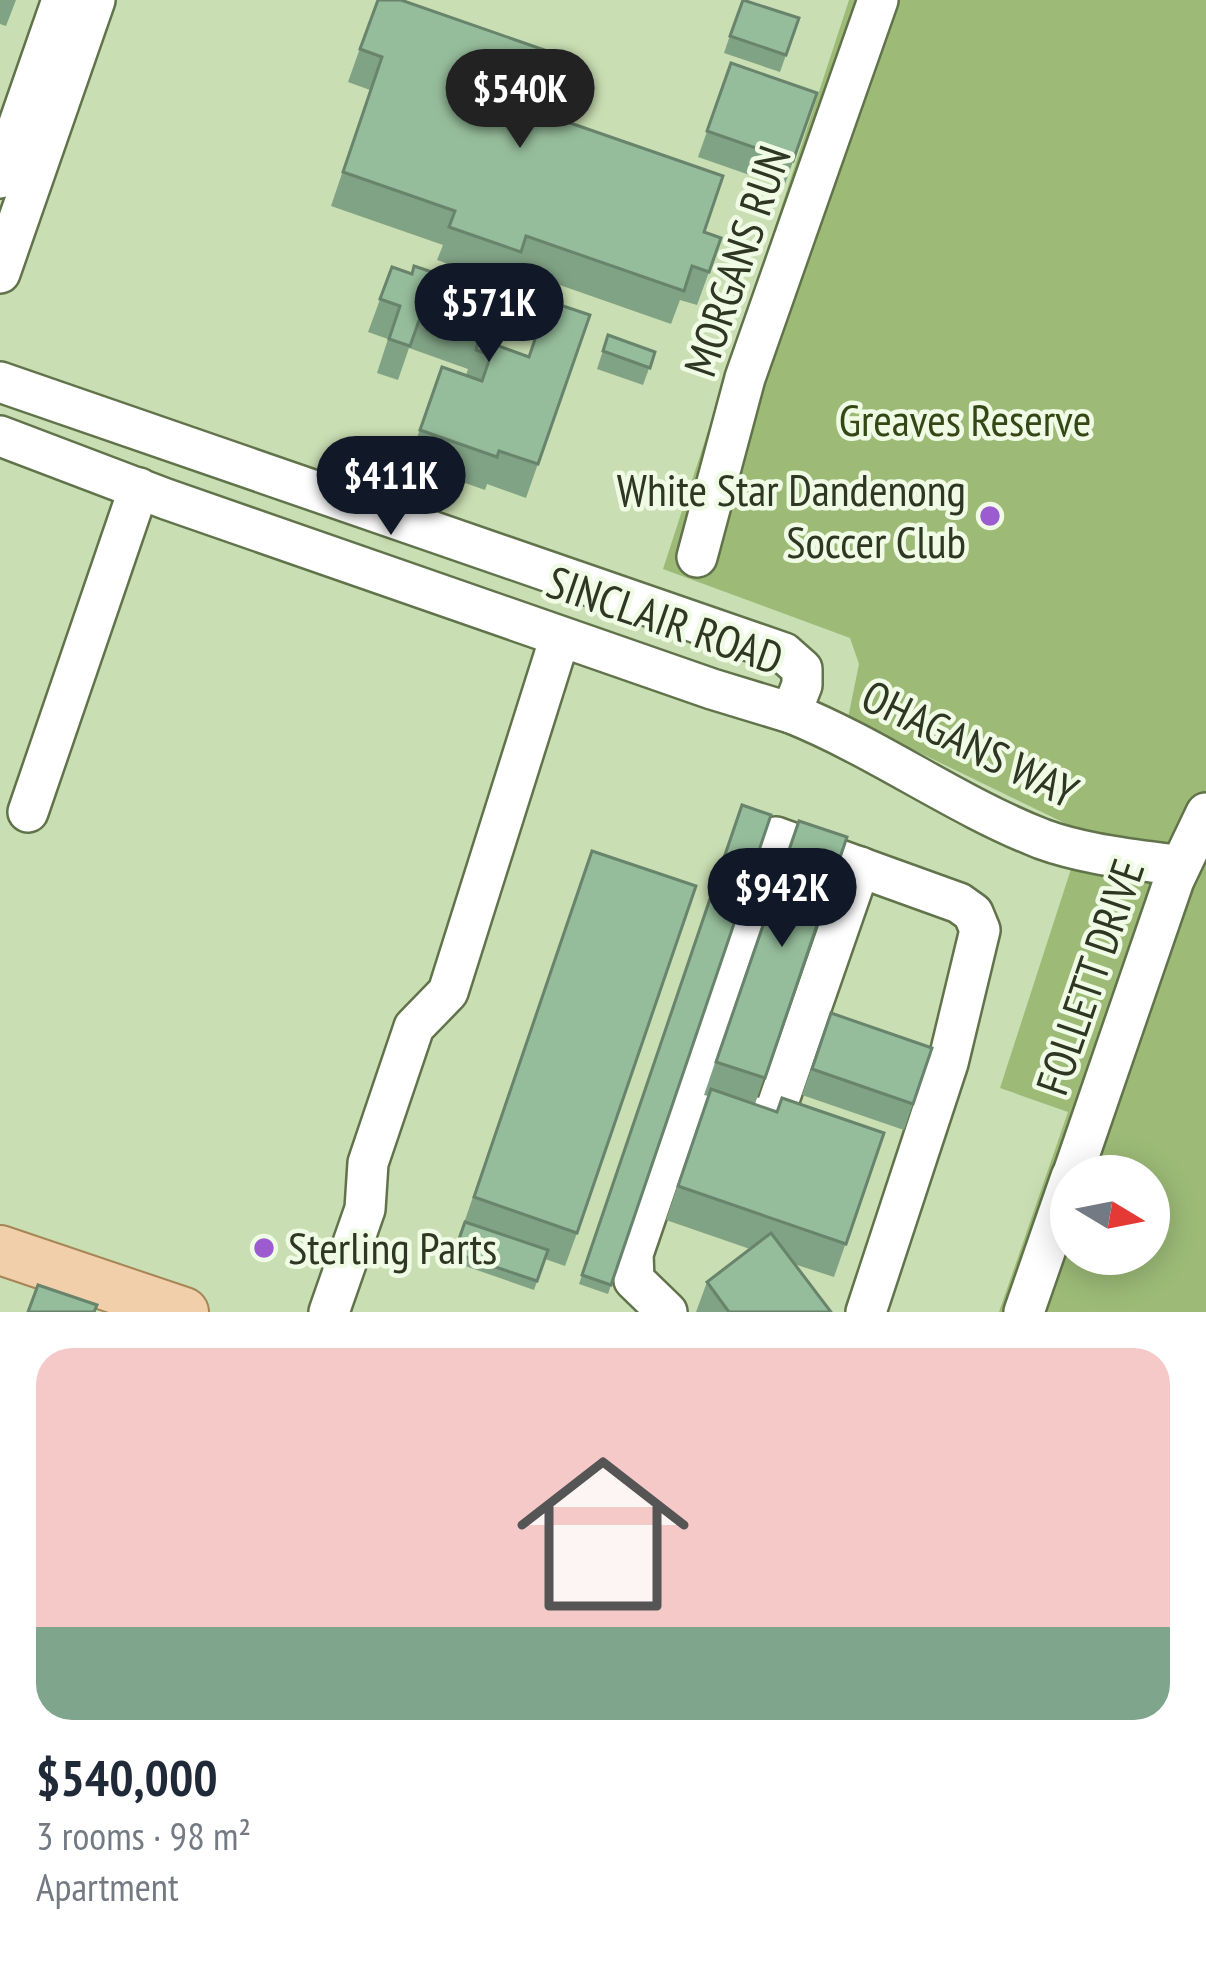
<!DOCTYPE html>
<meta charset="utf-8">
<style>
:root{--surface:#fff;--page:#f6f6f7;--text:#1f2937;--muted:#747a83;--line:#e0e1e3;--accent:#111827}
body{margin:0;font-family:"PT Sans Narrow",sans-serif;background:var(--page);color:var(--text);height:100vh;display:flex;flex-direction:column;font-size:45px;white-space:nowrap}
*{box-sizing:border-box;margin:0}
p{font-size:39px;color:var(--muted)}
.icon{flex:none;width:66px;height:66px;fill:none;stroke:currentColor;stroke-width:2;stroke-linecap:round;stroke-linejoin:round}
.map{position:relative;height:1312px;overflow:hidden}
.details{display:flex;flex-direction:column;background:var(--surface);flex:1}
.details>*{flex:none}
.needle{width:78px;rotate:100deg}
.controls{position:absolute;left:1050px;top:1155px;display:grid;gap:24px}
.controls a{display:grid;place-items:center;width:120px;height:120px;border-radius:50%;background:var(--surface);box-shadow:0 6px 30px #0003;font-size:60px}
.price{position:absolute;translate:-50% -102px;padding:0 27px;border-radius:42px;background:var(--accent);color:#fff;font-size:39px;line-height:78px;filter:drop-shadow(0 3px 6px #0008)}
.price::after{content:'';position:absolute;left:50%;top:72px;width:36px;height:27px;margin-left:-18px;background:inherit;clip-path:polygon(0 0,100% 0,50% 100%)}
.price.active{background:#222;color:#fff}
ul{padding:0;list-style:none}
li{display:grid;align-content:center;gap:24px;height:636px;padding:0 36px}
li+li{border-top:3px solid var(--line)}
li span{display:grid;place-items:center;height:372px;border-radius:36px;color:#555}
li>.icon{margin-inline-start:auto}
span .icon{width:216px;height:216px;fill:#fffc;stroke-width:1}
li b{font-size:51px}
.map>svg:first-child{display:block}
.green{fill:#9dbb77;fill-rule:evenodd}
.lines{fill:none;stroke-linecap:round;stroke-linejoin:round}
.minor-casing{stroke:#61734b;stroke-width:44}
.major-casing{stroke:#a68557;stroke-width:52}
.minor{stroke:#fff;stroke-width:39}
.major{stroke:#f1cfaa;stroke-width:48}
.wall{fill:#81a385}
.building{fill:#96bd9b;stroke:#69846c;stroke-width:3}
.poi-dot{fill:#9d5bd0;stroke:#f0fbe5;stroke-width:4.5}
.labels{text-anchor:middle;stroke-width:9;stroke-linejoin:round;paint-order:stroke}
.street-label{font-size:45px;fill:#2e3624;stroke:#f0fbe5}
.park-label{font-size:45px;fill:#344816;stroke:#f0fbe5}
.poi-label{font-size:45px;fill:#2e3624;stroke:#f0fbe5;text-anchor:end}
</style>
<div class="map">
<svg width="1206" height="1312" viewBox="0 0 1206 1312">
<rect width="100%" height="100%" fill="#c9deb2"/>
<path class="green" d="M 849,0 L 1206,0 L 1206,1312 L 999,1312 L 1068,1112 L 1000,1088 L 1083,832 L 848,718 L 859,664 L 850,638 L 663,569 ZM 1071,1176 L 1149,1176 L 1149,1254 L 1071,1254 Z"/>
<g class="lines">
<g class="minor-casing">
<g id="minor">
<polyline points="0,178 62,0"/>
<polyline points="0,273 95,0"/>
<polyline points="0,382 784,653 802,669 802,685 791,713 712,689 166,499 0,436"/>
<polyline points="697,557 745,378 878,0"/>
<path d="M 791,713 C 878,748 955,805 1042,839 C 1086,855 1134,859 1180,866"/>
<polyline points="28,812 139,488"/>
<polyline points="732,1109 771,1123 860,867"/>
<polyline points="1072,1176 1174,880 1206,813"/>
<polyline points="329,1312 365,1209 368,1163 414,1027 448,992 560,637"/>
<polyline points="667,1312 634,1280 633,1254 776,837 959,903 973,913 980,930 948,1063 866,1312"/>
<polyline points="1024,1312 1071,1177"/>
</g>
</g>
<g class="major-casing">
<polyline id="major" points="0,1250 184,1312"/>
</g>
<use href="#minor" class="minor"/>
<use href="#major" class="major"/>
</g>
<g class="wall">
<polygon points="0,0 16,0 6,26 0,24"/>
<polygon points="377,0 553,117 704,232 709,272 697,305 680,300 671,324 514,269 488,342 528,356 590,315 526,498 487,484 485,490 408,463 442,367 466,375 468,369 409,348 398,380 377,373 388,339 368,332 392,267 412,274 495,293 499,282 437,260 443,245 331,206 370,90 348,82"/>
<polygon points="742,0 799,18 780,72 724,53"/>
<polygon points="731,63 817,93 784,187 698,157"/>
<polygon points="608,335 655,352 643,385 597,369"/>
<polygon points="742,805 771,815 608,1294 579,1284"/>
<polygon points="847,837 755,1104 777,1112 884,1133 834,1277 794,1264 831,1312 696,1312 707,1282 750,1249 666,1220 708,1096 704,1095 786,854"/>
<polygon points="580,884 577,1233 565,1266 545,1259 534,1290 451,1261"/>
<polygon points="831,1013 932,1048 904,1130 802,1095"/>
</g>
<g class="building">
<polygon points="378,0 401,0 573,60 553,117 723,176 704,232 721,238 709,272 692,266 684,291 526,236 521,252 449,227 455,211 343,172 382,57 360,49"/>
<polygon points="743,0 799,18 786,55 730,36"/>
<polygon points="731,63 817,93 793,161 707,131"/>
<polygon points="414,266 495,293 502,274 511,277 488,342 529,357 548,301 590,315 538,464 499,451 497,457 420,430 442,367 482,381 491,355 476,350 480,336 421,315 410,346 389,339 400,306 380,299 392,267 412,274"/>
<polygon points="608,335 655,352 650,368 603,351"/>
<polygon points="742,805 771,815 611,1285 582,1275"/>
<polygon points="799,821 847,837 765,1078 716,1062"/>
<polygon points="592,851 696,886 577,1233 474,1197"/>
<polygon points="831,1013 932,1048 913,1104 812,1069"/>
<polygon points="711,1089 777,1112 782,1098 884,1133 846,1244 678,1186"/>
<polygon points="465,1222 548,1250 537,1281 454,1253"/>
<polygon points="771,1233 831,1312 729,1312 707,1282"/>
<polygon points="38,1285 97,1305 94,1312 28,1312"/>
</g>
<g class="poi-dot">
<circle cx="990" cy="516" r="12"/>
<circle cx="264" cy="1248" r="12"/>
</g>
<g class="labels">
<g class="street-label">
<text transform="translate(737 261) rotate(-71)" y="16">MORGANS RUN</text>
<text transform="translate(665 620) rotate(19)" y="16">SINCLAIR ROAD</text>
<text transform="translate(970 744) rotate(26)" y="16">OHAGANS WAY</text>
<text transform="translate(1090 977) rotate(-71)" y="16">FOLLETT DRIVE</text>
</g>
<g class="park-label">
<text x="965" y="436">Greaves Reserve</text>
</g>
<g class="poi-label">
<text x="966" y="506">White Star Dandenong<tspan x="966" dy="52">Soccer Club</tspan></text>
<text x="288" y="1264" text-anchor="start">Sterling Parts</text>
</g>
</g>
</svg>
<div class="controls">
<a><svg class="needle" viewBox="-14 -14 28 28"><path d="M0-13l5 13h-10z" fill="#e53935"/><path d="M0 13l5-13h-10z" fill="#747a83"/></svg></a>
</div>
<b class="price active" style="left:520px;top:151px">$540K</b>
<b class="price" style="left:489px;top:365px">$571K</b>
<b class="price" style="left:391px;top:538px">$411K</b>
<b class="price" style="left:782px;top:950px">$942K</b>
</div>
<section class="details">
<ul>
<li><span style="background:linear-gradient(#f6c9c9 75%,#7fa58c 0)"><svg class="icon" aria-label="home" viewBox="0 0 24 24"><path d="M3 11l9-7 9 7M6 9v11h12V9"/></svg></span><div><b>$540,000</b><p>3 rooms · 98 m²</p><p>Apartment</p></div></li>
</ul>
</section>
